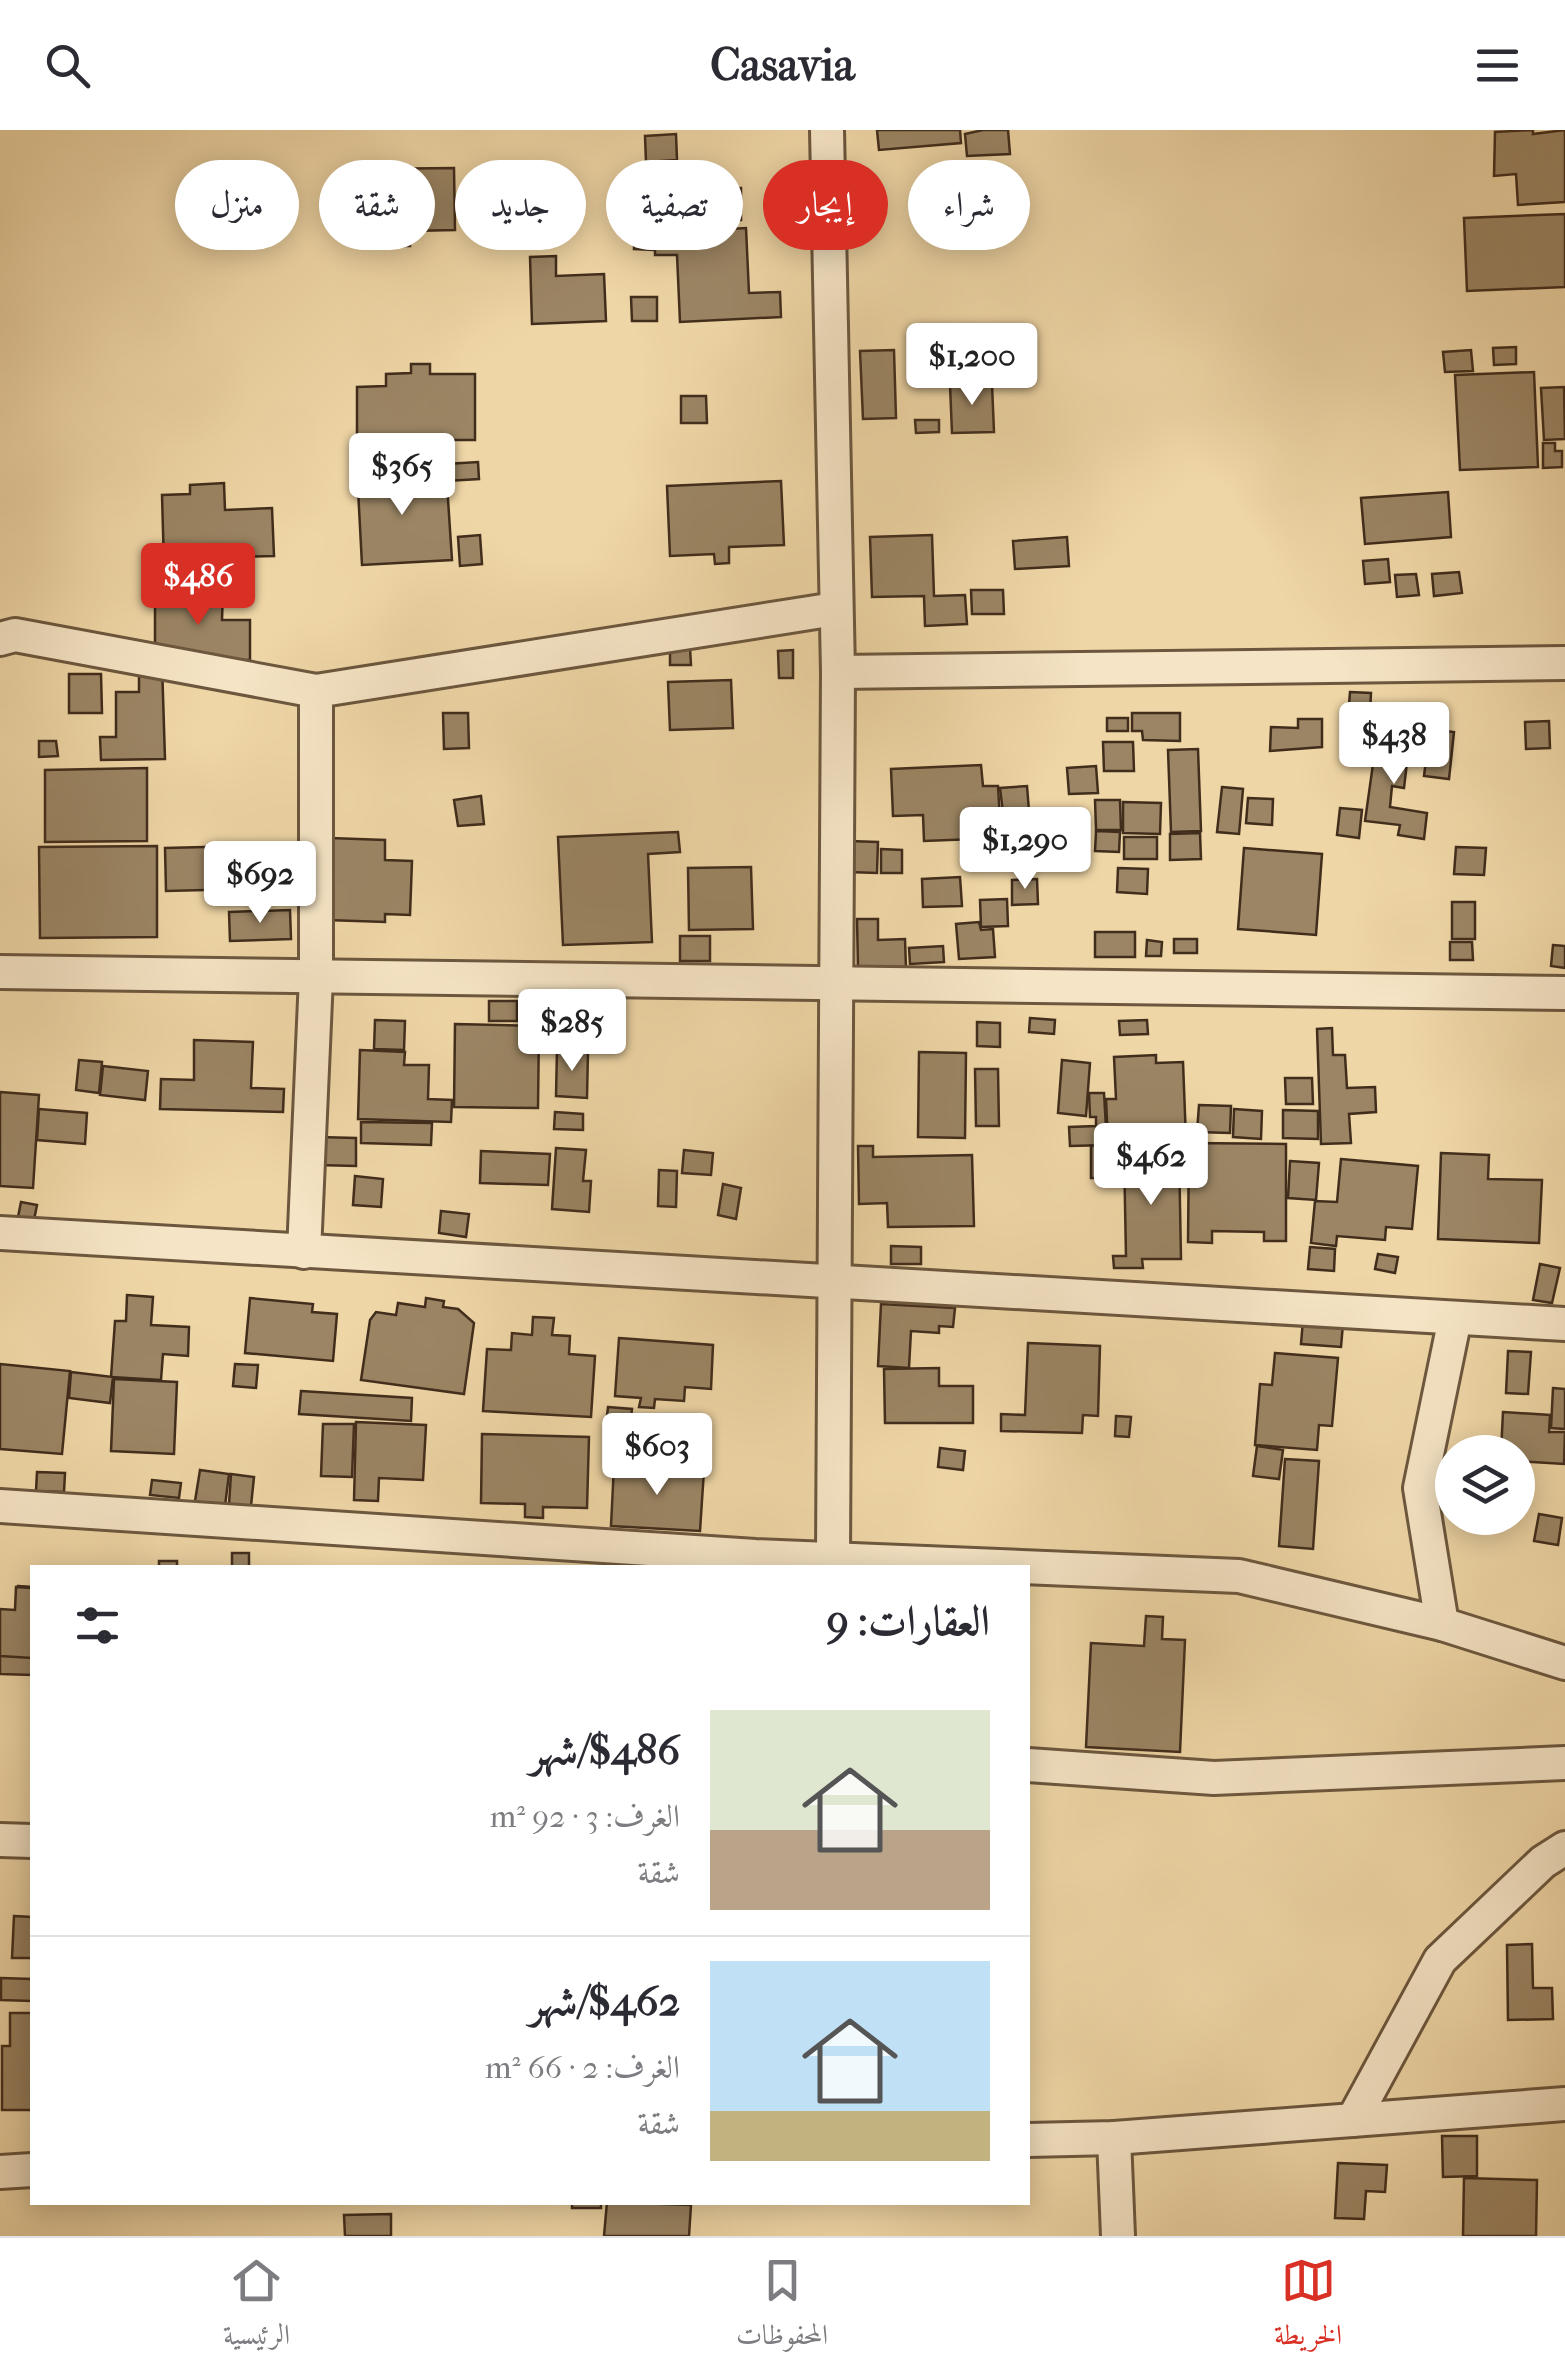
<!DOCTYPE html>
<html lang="ar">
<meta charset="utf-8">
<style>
:root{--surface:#fff;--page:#f2f2f3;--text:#2b2b33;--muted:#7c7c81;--line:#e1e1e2;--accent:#d93025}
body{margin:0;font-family:"IM FELL French Canon",Amiri,serif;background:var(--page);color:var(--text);direction:rtl;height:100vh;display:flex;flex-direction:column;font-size:38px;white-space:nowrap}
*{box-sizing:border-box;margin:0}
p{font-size:32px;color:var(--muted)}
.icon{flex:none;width:55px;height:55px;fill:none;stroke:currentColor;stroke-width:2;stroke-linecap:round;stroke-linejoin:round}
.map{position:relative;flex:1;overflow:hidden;direction:ltr}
.side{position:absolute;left:30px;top:1435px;width:1000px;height:640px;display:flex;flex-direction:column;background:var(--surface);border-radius:0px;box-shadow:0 5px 25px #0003;direction:rtl}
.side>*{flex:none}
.top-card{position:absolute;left:30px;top:30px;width:1000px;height:90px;direction:rtl;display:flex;gap:20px}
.controls{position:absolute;left:1435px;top:1305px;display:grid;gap:20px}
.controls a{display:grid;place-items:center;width:100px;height:100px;border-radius:50%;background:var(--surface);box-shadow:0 5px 25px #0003;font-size:50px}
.price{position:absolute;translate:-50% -85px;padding:0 22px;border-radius:10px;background:#fff;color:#222;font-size:32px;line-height:65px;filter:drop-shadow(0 2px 5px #0008)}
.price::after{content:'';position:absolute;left:50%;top:60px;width:30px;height:22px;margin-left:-15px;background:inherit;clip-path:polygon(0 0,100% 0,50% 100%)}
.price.on{background:var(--accent);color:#fff}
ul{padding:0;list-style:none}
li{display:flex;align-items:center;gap:30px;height:250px;padding:0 40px}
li+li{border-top:2px solid var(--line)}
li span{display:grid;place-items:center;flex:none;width:280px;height:200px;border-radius:0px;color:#555}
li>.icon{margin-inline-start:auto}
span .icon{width:120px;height:120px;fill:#fffc;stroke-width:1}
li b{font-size:42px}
h2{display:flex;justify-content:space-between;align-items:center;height:120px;padding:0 40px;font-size:42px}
.pill{padding:0 35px;border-radius:45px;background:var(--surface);box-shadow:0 5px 25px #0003;font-size:35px;line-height:90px}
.pill.on{background:var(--accent);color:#fff}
header{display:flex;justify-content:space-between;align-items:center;height:130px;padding:0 40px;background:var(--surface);font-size:45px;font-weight:700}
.menu{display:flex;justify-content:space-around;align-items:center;height:140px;border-top:2px solid var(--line);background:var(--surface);font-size:28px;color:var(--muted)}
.menu a{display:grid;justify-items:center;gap:5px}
.menu .on{color:var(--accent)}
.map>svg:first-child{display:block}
.building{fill:#9b8564;stroke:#412d1c;stroke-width:2.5}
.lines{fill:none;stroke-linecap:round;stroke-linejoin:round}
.street-casing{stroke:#6c573e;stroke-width:38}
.street{stroke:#f5e4c5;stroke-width:32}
</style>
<header><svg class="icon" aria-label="menu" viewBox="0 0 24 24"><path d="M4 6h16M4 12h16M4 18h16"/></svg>Casavia<svg class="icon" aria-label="search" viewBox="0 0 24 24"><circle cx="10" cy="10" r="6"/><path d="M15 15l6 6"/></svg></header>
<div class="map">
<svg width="1565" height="2106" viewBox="0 0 1565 2106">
<rect width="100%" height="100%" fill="#efd6a6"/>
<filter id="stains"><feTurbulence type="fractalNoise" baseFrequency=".002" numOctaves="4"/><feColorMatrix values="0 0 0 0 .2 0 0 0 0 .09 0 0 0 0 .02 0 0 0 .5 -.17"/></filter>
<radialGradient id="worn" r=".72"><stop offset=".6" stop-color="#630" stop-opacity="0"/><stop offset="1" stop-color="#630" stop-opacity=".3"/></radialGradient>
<g class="building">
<polygon points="877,0 960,0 961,13 879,20"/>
<polygon points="983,0 1008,0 1010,24 967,26 965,4"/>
<polygon points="1533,0 1533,4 1565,0 1565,72 1518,75 1516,44 1494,46 1495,2"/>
<polygon points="676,4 677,30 646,32 645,6"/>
<polygon points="454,38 455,100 410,101 410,116 368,116 366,39"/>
<polygon points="685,58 741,58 741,90 654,91 653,65 685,65"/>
<polygon points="1565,84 1565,157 1467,161 1464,88"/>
<polygon points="634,97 652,97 653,120 634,119"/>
<polygon points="746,98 749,163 780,162 781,187 680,192 677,125 655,125 655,103"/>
<polygon points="556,126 556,146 604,144 606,191 532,194 530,127"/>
<polygon points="631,167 657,167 657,191 632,191"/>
<polygon points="1516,217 1516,234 1494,235 1493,218"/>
<polygon points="894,220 896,288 863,289 860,221"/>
<polygon points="1471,220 1473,241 1445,242 1443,222"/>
<polygon points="411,234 430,234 430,244 475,244 475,310 444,310 445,321 357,321 357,257 386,256 386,244 411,243"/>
<polygon points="1534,242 1538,337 1460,340 1455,245"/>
<polygon points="992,254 994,302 952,303 950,255"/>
<polygon points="1564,257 1565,309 1544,310 1541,258"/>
<polygon points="681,266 706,266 707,293 681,293"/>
<polygon points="915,290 939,290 939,302 916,303"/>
<polygon points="1543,313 1555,313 1555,321 1562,321 1562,337 1543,338"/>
<polygon points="478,332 479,349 447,351 446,334"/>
<polygon points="412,337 413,356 447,354 452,430 362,435 357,340"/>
<polygon points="781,351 784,415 729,417 729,433 715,434 714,424 670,426 667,356"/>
<polygon points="224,353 225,380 272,378 274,426 205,428 206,445 191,446 191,434 164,436 162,365 190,364 190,355"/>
<polygon points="1448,362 1451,407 1365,414 1361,368"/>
<polygon points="480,405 482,434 460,436 458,407"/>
<polygon points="932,405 934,466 965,465 967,494 925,496 924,466 872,467 870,407"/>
<polygon points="1067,407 1069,436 1015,439 1013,411"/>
<polygon points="1388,429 1390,452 1365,454 1363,431"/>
<polygon points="1459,442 1462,463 1434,466 1432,444"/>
<polygon points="1416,444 1419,465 1397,467 1395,445"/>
<polygon points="155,460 223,460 222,490 250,490 250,530 155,530"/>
<polygon points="971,460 1003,460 1004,484 972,484"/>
<polygon points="670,518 690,518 691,535 670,535"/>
<polygon points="793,520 793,548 779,548 778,521"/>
<polygon points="139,534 162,534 165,629 101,630 100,607 116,607 116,562 139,562"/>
<polygon points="69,544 101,544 102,583 69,583"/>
<polygon points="731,550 733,598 670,600 668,552"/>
<polygon points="1350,562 1371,563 1369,603 1347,602"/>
<polygon points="443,583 468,583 469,618 444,619"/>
<polygon points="1132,583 1180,583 1180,611 1143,610 1142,601 1132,601"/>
<rect x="1107" y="588" width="21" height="13"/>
<polygon points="1298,589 1322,589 1322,617 1270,621 1271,597 1298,598"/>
<polygon points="1549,591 1550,618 1526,619 1525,592"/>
<polygon points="1430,599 1454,602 1449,649 1424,646"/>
<polygon points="1386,603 1417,607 1414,633 1407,632 1404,658 1392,656 1390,677 1427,683 1424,709 1398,705 1400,695 1365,691 1374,627 1383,628"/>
<polygon points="39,611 56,611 58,626 39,627"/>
<polygon points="1103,612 1133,612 1134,641 1104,641"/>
<polygon points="1198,619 1201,701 1171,702 1168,620"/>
<polygon points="981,635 983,656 998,656 1001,708 924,711 923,685 893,686 891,639"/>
<polygon points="1096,636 1098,663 1069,664 1067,638"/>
<polygon points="147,638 147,711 45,712 45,640"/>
<polygon points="1027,656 1029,681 1003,683 1000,658"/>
<polygon points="1222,657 1243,659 1239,704 1217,702"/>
<polygon points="481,666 484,694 458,696 454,670"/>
<polygon points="1248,668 1273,669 1272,695 1246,693"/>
<polygon points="1095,670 1120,670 1121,700 1096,700"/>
<polygon points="1123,672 1161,673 1160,704 1123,703"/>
<polygon points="1340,678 1362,680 1359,708 1337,705"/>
<polygon points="1061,683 1062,706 1006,709 1004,687"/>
<polygon points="1096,701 1120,702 1119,722 1095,721"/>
<polygon points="678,702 680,722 648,724 652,812 563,815 558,707"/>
<polygon points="1200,703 1201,729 1170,730 1170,704"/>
<rect x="1124" y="707" width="33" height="22"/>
<polygon points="330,708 385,710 385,730 412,731 410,785 385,784 385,792 327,790"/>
<polygon points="849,711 878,712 877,743 848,742"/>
<polygon points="995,711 997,728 970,730 969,713"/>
<polygon points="1032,711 1032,730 998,732 997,712"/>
<polygon points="288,715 289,758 166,761 165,718"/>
<polygon points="157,716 157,807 40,808 39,717"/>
<polygon points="1456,717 1486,718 1484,745 1454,744"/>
<polygon points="1244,718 1322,724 1316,805 1238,799"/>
<polygon points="881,719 902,720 902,743 881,743"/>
<polygon points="751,737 753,799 689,800 688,738"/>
<polygon points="1118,738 1148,739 1147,764 1117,762"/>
<polygon points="960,747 962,776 923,777 922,749"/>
<polygon points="1037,749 1038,774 1012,775 1012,750"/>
<polygon points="1007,769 1008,796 981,797 980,770"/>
<rect x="1452" y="772" width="23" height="37"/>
<polygon points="290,780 291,809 230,811 229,782"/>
<polygon points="857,789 878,789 878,810 905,809 906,838 858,839"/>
<polygon points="979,792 981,800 993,799 995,827 959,829 956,794"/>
<rect x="1095" y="802" width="40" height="25"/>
<rect x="680" y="806" width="30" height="25"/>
<rect x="1174" y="809" width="23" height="14"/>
<polygon points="1147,810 1162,812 1161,826 1146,826"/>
<polygon points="1450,812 1472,812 1473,830 1450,830"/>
<polygon points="1553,815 1565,816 1565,838 1551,836"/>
<polygon points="943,816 944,832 910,834 909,818"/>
<rect x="489" y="871" width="28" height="20"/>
<polygon points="1030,888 1055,890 1054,904 1029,902"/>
<polygon points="375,890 405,891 404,920 374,919"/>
<polygon points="1147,890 1148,904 1120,905 1119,891"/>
<polygon points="977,892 1000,893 1000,917 977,916"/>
<polygon points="455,894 539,896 538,978 454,977"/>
<polygon points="1332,898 1333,925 1345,925 1347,958 1375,957 1376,982 1349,984 1351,1013 1321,1014 1317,899"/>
<polygon points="194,910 253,912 251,958 284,959 283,982 160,979 161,949 194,950"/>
<polygon points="557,919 588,921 587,968 556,966"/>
<polygon points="360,920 405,922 404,935 429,935 428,969 452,970 451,992 358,989"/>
<polygon points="919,922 966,923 965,1008 918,1007"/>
<polygon points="1156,925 1156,933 1183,932 1186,1010 1108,1013 1106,969 1116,969 1114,927"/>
<polygon points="79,930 102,932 99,963 76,960"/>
<polygon points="1062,930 1090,933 1086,986 1058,983"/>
<polygon points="103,936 148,941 145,970 100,965"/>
<polygon points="975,939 998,939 999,996 976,996"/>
<polygon points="1285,948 1312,948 1313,974 1286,974"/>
<polygon points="0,962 39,965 33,1058 0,1056"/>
<polygon points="1089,963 1104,963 1107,1015 1070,1016 1069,997 1096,996 1096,987 1090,987"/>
<polygon points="1199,975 1231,976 1230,1003 1197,1002"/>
<polygon points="39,979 87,983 85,1014 37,1010"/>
<polygon points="1234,979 1262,981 1261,1009 1233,1007"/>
<polygon points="1283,980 1318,981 1318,1009 1283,1008"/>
<polygon points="555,982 583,984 583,1000 554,999"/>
<polygon points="361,992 432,993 431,1015 361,1013"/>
<polygon points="318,1007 356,1008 356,1036 317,1035"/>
<polygon points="1189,1013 1286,1014 1286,1111 1264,1111 1264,1102 1212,1101 1212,1113 1188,1112"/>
<polygon points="858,1016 873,1016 873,1027 972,1025 974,1096 888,1097 887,1073 859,1074"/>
<polygon points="1091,1016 1121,1016 1122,1048 1091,1048"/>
<polygon points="556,1018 586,1020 583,1051 591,1051 589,1082 552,1079"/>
<polygon points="684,1020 713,1023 711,1045 682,1043"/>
<polygon points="481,1021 550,1024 548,1055 480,1053"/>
<polygon points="1124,1022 1179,1022 1181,1129 1142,1129 1143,1138 1114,1138 1113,1126 1126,1126"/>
<polygon points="1441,1023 1489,1025 1488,1049 1542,1050 1539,1113 1438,1109"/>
<polygon points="1341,1029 1418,1036 1412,1099 1386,1097 1385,1110 1337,1106 1336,1116 1311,1113 1315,1071 1337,1072"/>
<polygon points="1290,1031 1319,1033 1316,1070 1288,1068"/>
<polygon points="659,1040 677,1041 676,1077 658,1076"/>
<polygon points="355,1046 383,1049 381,1077 353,1075"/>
<polygon points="723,1054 741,1058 736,1089 718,1085"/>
<polygon points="21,1072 37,1075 34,1090 18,1087"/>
<polygon points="441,1081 469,1084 466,1107 439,1103"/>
<polygon points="891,1116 921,1117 921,1134 891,1134"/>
<polygon points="1310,1117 1335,1119 1334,1141 1308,1139"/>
<polygon points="1378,1124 1398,1127 1395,1143 1375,1139"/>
<polygon points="1540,1134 1560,1138 1552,1173 1533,1170"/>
<polygon points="127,1165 153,1167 151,1195 189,1197 188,1226 163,1224 161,1250 111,1247 115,1191 126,1191"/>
<polygon points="250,1168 313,1174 312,1182 337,1184 333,1231 245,1223"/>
<polygon points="426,1168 444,1171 443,1177 458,1179 474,1193 464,1264 361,1250 370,1190 376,1182 396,1185 398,1173 425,1177"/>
<polygon points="881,1174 955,1178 953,1197 939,1196 939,1203 911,1201 909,1238 878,1236"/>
<polygon points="533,1187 554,1188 552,1205 570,1206 569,1224 595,1226 591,1287 483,1281 487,1219 511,1220 512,1203 532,1205"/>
<polygon points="1303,1190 1343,1194 1341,1217 1301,1214"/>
<polygon points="619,1208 713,1215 711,1259 685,1257 684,1271 655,1269 654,1278 639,1277 641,1268 615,1266"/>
<polygon points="1028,1213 1100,1216 1098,1286 1083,1285 1082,1303 1001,1301 1001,1284 1025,1285"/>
<polygon points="1508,1221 1531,1222 1528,1264 1506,1263"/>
<polygon points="1275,1223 1338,1228 1332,1296 1319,1295 1317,1320 1255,1315 1260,1254 1272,1255"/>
<polygon points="0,1234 70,1241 62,1324 0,1319"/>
<polygon points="235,1234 258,1235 256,1258 233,1256"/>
<polygon points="939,1238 939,1256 973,1256 973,1293 885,1293 884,1239"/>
<polygon points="71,1242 113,1247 110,1273 69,1268"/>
<polygon points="114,1249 177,1252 174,1324 111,1321"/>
<polygon points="1553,1258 1565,1259 1565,1299 1551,1298"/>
<polygon points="301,1261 412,1268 411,1291 299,1284"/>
<polygon points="608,1277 632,1279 629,1305 605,1303"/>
<polygon points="1503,1282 1550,1285 1549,1302 1565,1302 1564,1334 1518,1331 1518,1322 1501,1322"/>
<polygon points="1116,1286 1131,1287 1129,1307 1115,1306"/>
<polygon points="356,1292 426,1295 423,1350 379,1348 378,1371 354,1370"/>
<polygon points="323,1294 354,1294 352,1347 321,1346"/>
<polygon points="640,1294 695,1296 693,1318 639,1316"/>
<polygon points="482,1304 589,1307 587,1378 543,1377 543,1388 525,1387 525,1374 481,1373"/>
<polygon points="1257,1316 1283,1320 1279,1349 1253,1346"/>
<polygon points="940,1318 965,1321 963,1340 938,1337"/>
<polygon points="1285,1329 1319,1331 1313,1419 1279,1416"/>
<polygon points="614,1335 704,1340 700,1401 611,1396"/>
<polygon points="200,1340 229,1344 225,1376 195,1371"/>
<polygon points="37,1342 65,1343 64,1362 36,1361"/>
<polygon points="231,1344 254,1347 251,1376 229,1374"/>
<polygon points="152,1350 181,1353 179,1368 150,1365"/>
<polygon points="1518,1354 1528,1356 1526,1376 1518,1375"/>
<polygon points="1539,1384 1562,1388 1558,1415 1534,1411"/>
<rect x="232" y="1423" width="17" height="15"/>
<rect x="159" y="1431" width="18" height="7"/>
<polygon points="18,1456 32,1457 32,1545 0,1544 0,1481 18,1481"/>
<polygon points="16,1457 32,1458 32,1528 0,1526 0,1479 15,1480"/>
<polygon points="1146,1486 1163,1487 1162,1509 1185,1510 1180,1622 1086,1617 1091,1513 1144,1516"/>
<polygon points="14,1786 32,1787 32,1828 12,1828"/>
<polygon points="1532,1814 1533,1858 1552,1858 1553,1889 1508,1890 1507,1815"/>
<polygon points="1,1848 32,1849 32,1871 1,1870"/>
<polygon points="10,1883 32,1883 32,1980 2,1980 2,1916 10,1916"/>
<polygon points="1442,2006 1477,2006 1477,2046 1443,2047"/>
<polygon points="1338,2033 1387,2035 1385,2062 1366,2061 1364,2089 1335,2088"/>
<polygon points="1464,2048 1537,2050 1536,2106 1463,2106"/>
<rect x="572" y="2072" width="29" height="6"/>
<polygon points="607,2072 691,2075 689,2106 604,2106"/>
<polygon points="391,2084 391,2106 345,2106 344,2085"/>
</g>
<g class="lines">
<g class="street-casing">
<g id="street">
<polyline points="827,0 838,542 833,1428"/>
<polyline points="0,509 15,505 316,561"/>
<polyline points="838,542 1565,533"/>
<polyline points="0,842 1565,863"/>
<polyline points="0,1103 1565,1194"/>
<polyline points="304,1122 316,847 316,561 835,479"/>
<polyline points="0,1376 755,1426 1239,1446 1442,1494 1565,1533"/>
<polyline points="1442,1494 1420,1358 1455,1188"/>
<polyline points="1028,1635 1214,1648 1565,1633"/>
<polyline points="0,1710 32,1711"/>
<polyline points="1353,1990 1440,1830 1543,1732 1565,1718"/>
<polyline points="1114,2008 1118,2106"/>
<polyline points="1028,2010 1114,2008 1565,1974"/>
<polyline points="0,2042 32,2040"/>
</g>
</g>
<use href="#street" class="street"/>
</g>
<rect width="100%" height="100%" filter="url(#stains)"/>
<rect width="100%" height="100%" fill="url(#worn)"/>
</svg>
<div class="controls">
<a><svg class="icon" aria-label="layers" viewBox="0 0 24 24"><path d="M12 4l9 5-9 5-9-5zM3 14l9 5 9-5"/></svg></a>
</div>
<b class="price" style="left:972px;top:278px">$1,200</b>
<b class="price" style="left:402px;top:388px">$365</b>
<b class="price on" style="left:198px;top:498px">$486</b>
<b class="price" style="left:1394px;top:657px">$438</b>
<b class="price" style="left:1025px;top:762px">$1,290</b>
<b class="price" style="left:260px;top:796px">$692</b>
<b class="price" style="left:572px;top:944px">$285</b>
<b class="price" style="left:1151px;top:1078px">$462</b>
<b class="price" style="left:657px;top:1368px">$603</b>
<div class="top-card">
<a class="pill">شراء</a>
<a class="pill on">إيجار</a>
<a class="pill">تصفية</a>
<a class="pill">جديد</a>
<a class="pill">شقة</a>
<a class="pill">منزل</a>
</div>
<section class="side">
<h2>العقارات: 9<svg class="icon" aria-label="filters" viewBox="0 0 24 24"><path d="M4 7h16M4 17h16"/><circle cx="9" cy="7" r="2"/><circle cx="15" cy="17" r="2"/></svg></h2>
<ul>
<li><span style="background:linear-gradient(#dfe7d0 60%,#b9a48a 0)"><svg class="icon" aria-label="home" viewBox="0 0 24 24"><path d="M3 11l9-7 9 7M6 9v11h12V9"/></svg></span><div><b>$486/شهر</b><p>الغرف: 3 · 92 m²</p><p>شقة</p></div></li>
<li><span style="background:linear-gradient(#bfe0f5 75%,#c2b280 0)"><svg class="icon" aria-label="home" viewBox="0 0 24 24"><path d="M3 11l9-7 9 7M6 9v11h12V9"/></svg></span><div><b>$462/شهر</b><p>الغرف: 2 · 66 m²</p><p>شقة</p></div></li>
</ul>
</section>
</div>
<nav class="menu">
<a class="on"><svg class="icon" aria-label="map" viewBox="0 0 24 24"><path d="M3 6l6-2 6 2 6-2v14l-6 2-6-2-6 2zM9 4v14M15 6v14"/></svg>الخريطة</a>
<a><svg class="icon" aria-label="saved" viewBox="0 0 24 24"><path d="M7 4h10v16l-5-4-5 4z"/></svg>المحفوظات</a>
<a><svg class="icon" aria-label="home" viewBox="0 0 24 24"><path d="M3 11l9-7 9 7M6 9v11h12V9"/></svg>الرئيسية</a>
</nav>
